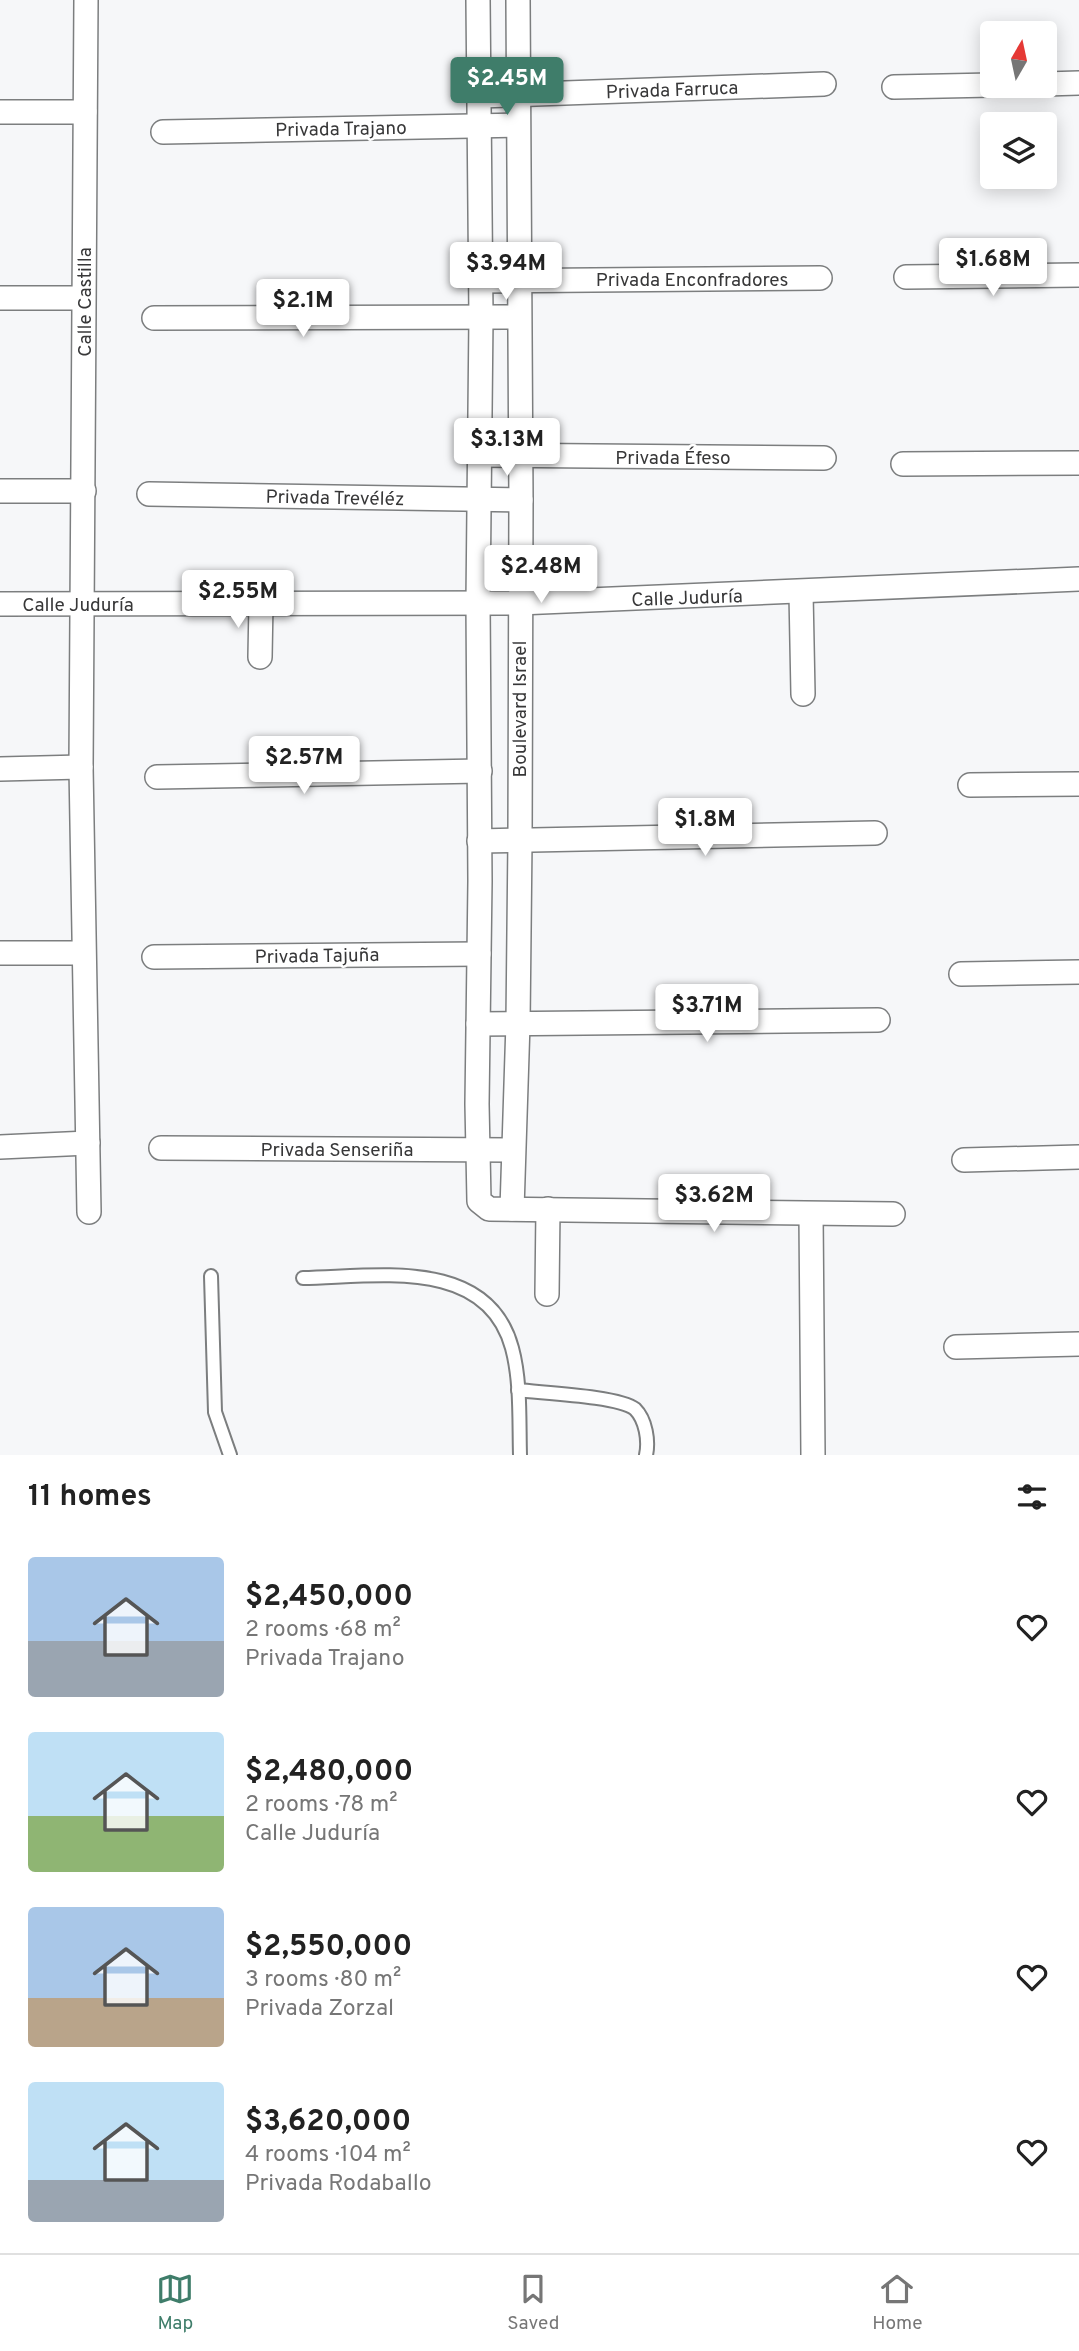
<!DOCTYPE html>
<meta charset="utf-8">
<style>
:root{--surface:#fff;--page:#f6f6f6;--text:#222;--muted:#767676;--line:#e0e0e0;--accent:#3f7d6a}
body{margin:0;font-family:Overpass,sans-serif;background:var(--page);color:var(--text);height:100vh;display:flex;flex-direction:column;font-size:26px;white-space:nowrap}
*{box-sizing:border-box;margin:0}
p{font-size:23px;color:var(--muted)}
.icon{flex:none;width:38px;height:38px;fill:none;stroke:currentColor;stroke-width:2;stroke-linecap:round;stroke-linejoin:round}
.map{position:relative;height:1455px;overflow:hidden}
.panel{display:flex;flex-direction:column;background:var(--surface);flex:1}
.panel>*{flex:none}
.needle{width:46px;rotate:9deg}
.buttons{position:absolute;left:980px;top:21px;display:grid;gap:14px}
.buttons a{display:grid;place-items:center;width:77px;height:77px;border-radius:7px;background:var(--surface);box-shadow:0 4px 18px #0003;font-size:35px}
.price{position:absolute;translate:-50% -60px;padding:0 16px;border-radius:7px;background:#fff;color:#222;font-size:23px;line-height:46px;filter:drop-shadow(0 2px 4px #0008)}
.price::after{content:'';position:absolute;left:50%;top:42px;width:21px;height:16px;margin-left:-10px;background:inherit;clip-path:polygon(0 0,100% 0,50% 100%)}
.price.on{background:var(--accent);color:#fff}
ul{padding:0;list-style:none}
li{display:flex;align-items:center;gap:21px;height:175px;padding:0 28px}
li span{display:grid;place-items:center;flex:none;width:196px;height:140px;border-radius:7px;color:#555}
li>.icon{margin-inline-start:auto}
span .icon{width:84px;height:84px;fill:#fffc;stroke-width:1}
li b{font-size:30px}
h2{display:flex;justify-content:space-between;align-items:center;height:84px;padding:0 28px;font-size:30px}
.tabs{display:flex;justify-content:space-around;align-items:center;height:98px;border-top:2px solid var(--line);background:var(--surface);font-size:19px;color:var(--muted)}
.tabs a{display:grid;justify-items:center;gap:4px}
.tabs .on{color:var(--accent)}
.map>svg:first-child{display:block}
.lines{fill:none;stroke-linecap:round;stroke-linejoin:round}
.lane-casing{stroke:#7c7e7f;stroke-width:16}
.street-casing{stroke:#7c7e7f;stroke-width:26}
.lane{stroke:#fff;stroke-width:12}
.street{stroke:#fff;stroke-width:23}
.labels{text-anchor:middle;stroke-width:5;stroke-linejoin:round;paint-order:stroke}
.street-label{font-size:19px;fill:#373738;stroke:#fff}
</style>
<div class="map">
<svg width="1079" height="1455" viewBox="0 0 1079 1455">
<rect width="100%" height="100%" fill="#f6f7f9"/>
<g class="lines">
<g class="lane-casing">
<g id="lane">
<polyline points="211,1276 215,1412 230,1455"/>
<path d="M 303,1278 C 376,1277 487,1256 512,1348 C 521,1381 519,1420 520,1455"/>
<path d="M 518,1390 C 542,1393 619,1396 635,1409 C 646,1420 649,1441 646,1455"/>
</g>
</g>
<g class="street-casing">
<g id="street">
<polyline points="86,0 81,767 89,1212"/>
<polyline points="478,0 481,317 478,603 480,881 477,1104 479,1201 489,1209 893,1214"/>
<polyline points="1045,84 1079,83"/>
<polyline points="894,87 992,85"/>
<polyline points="479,96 824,84"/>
<polyline points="0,112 85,112"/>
<polyline points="163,132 518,125"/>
<polyline points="906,277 1079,275"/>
<polyline points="480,281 820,278"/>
<polyline points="0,298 83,298"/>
<polyline points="154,318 519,317"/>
<polyline points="479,455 824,458"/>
<polyline points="903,464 1079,463"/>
<polyline points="0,491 84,491"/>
<polyline points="149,494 521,500"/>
<polyline points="801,593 803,694"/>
<polyline points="0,604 519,603 1079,579"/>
<polyline points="260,657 261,603"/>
<polyline points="0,769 81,767"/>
<polyline points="157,777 480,771"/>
<polyline points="970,785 1079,784"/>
<polyline points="479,841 875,833"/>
<polyline points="0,953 83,953"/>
<polyline points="154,957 479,954"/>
<polyline points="961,974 1079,972"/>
<polyline points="478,1024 878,1020"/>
<polyline points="0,1147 88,1143"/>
<polyline points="161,1148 513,1150"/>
<polyline points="964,1160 1079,1157"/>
<polyline points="512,1209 518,1023 520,840 521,500 518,0"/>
<polyline points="811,1214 813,1455"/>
<polyline points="547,1294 548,1209"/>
<polyline points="956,1347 1079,1344"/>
</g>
</g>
<use href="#lane" class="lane"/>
<use href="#street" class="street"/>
</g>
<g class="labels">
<g class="street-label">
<text transform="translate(672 89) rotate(-2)" y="7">Privada Farruca</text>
<text transform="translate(341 128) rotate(-1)" y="7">Privada Trajano</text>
<text x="692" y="286">Privada Enconfradores</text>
<text transform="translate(84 302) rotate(-90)" y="7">Calle Castilla</text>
<text x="673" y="464">Privada Éfeso</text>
<text transform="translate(335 497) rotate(1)" y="7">Privada Trevéléz</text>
<text transform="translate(687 597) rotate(-2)" y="7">Calle Juduría</text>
<text x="78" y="611">Calle Juduría</text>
<text transform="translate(519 709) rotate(-90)" y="7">Boulevard Israel</text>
<text transform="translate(317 955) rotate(-1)" y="7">Privada Tajuña</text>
<text x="337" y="1156">Privada Senseriña</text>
</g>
</g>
</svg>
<div class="buttons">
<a><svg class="needle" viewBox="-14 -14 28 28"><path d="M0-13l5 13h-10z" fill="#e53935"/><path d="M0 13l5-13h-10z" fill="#767676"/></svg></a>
<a><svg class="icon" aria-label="layers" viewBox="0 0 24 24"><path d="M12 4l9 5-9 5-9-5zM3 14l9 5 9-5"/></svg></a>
</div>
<b class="price on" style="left:507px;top:117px">$2.45M</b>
<b class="price" style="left:993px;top:298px">$1.68M</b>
<b class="price" style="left:506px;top:302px">$3.94M</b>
<b class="price" style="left:303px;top:339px">$2.1M</b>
<b class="price" style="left:507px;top:478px">$3.13M</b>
<b class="price" style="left:541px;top:605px">$2.48M</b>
<b class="price" style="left:238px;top:630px">$2.55M</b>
<b class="price" style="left:304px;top:796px">$2.57M</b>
<b class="price" style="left:705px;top:858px">$1.8M</b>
<b class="price" style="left:707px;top:1044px">$3.71M</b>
<b class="price" style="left:714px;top:1234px">$3.62M</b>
</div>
<section class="panel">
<h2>11 homes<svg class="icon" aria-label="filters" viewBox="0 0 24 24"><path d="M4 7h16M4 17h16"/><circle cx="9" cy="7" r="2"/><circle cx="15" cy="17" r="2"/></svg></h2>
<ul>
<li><span style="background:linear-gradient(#a9c7e8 60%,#9aa5b1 0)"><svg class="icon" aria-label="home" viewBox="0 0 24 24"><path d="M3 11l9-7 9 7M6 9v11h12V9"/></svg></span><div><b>$2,450,000</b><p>2 rooms · 68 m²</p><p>Privada Trajano</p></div><svg class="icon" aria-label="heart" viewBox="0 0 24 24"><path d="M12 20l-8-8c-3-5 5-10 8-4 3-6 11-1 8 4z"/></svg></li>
<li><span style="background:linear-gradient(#bfe0f5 60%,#8fb573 0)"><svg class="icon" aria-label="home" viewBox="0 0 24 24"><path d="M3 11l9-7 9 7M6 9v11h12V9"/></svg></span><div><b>$2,480,000</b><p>2 rooms · 78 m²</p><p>Calle Juduría</p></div><svg class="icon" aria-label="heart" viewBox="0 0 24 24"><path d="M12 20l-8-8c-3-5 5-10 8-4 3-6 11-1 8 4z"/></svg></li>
<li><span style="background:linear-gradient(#a9c7e8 65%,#b9a48a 0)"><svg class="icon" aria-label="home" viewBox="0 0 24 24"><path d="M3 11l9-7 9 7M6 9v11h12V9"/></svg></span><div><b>$2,550,000</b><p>3 rooms · 80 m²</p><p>Privada Zorzal</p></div><svg class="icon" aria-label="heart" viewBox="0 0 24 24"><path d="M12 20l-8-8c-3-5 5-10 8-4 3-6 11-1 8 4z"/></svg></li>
<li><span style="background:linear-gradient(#bfe0f5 70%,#9aa5b1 0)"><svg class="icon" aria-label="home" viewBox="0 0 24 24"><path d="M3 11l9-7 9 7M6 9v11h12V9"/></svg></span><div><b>$3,620,000</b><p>4 rooms · 104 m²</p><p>Privada Rodaballo</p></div><svg class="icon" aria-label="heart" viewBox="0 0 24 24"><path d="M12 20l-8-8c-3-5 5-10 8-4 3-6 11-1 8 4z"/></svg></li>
</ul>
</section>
<nav class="tabs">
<a class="on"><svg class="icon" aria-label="map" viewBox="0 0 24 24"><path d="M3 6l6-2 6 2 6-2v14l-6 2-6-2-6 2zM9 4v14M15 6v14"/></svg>Map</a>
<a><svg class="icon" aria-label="saved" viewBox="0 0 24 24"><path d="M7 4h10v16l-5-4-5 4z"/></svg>Saved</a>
<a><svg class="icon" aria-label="home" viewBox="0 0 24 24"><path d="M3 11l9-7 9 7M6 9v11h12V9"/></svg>Home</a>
</nav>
